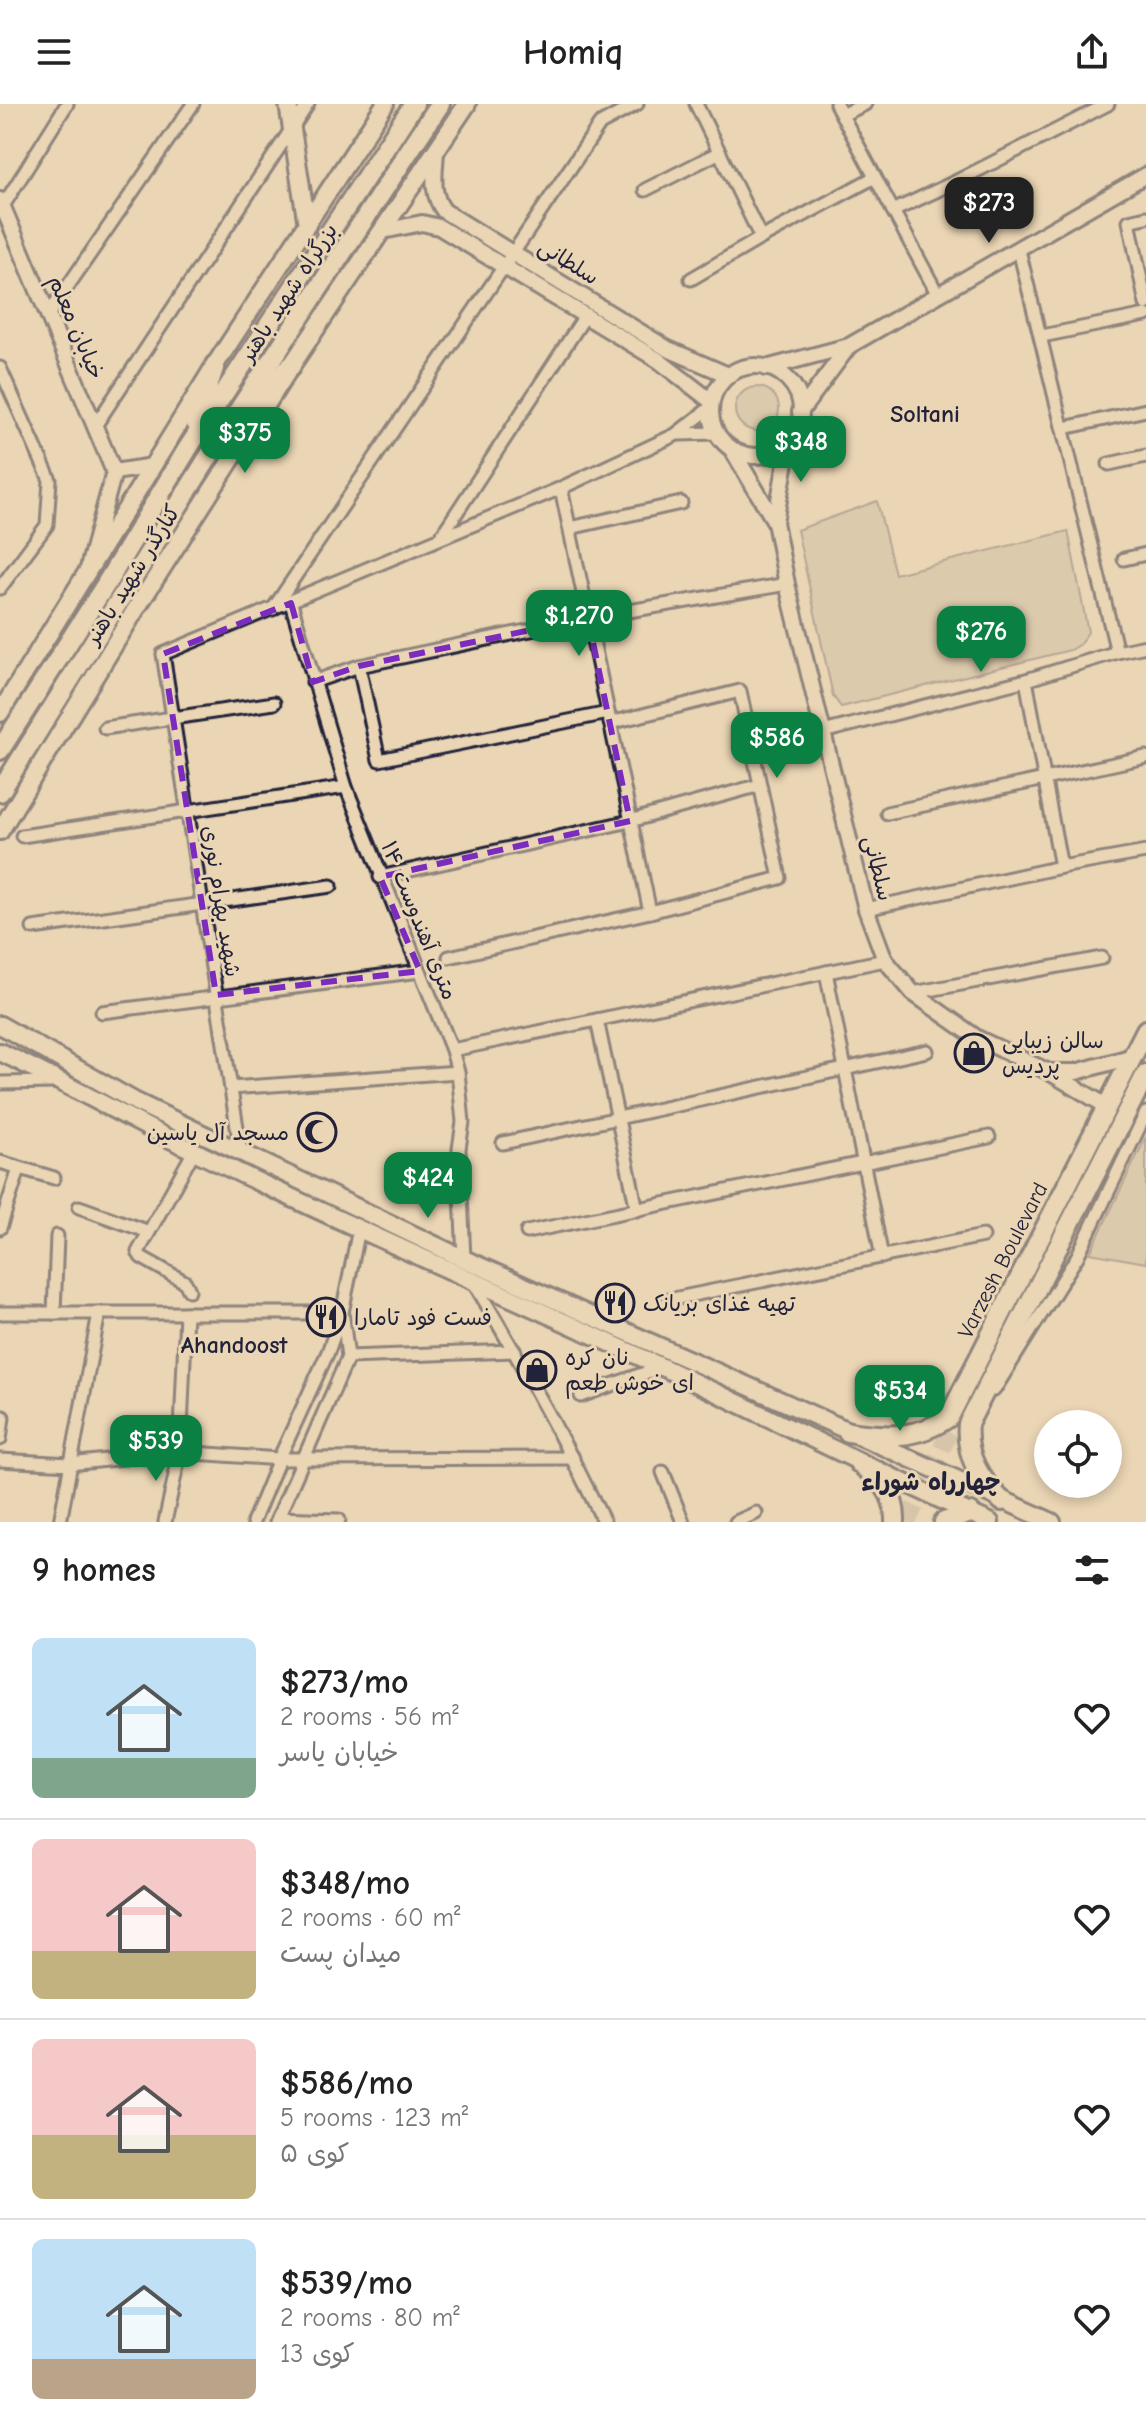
<!DOCTYPE html>
<meta charset="utf-8">
<style>
:root{--surface:#fff;--page:#f6f6f6;--text:#222;--muted:#767676;--line:#e0e0e0;--accent:#0b8043}
body{margin:0;font-family:"Comic Neue","Playpen Sans Arabic",sans-serif;background:var(--page);color:var(--text);height:100vh;display:flex;flex-direction:column;font-size:30px;white-space:nowrap}
*{box-sizing:border-box;margin:0}
p{font-size:26px;color:var(--muted)}
.icon{flex:none;width:44px;height:44px;fill:none;stroke:currentColor;stroke-width:2;stroke-linecap:round;stroke-linejoin:round}
.map{position:relative;height:1418px;overflow:hidden}
.sheet{display:flex;flex-direction:column;background:var(--surface);flex:1}
.sheet>*{flex:none}
.fabs{position:absolute;left:1034px;top:1306px;display:grid;gap:16px}
.fabs a{display:grid;place-items:center;width:88px;height:88px;border-radius:50%;background:var(--surface);box-shadow:0 4px 12px #0003;font-size:40px}
.price{position:absolute;translate:-50% -68px;padding:0 18px;border-radius:16px;background:var(--accent);color:#fff;font-size:26px;line-height:52px;filter:drop-shadow(0 2px 4px #0008)}
.price::after{content:'';position:absolute;left:50%;top:48px;width:24px;height:18px;margin-left:-12px;background:inherit;clip-path:polygon(0 0,100% 0,50% 100%)}
.price.selected{background:#222;color:#fff}
ul{padding:0;list-style:none}
li{display:flex;align-items:center;gap:24px;height:200px;padding:0 32px}
li+li{border-top:2px solid var(--line)}
li span{display:grid;place-items:center;flex:none;width:224px;height:160px;border-radius:12px;color:#555}
li>.icon{margin-inline-start:auto}
span .icon{width:96px;height:96px;fill:#fffc;stroke-width:1}
li b{font-size:34px}
h2{display:flex;justify-content:space-between;align-items:center;height:96px;padding:0 32px;font-size:34px}
header{display:flex;justify-content:space-between;align-items:center;height:104px;padding:0 32px;background:var(--surface);font-size:36px;font-weight:700}
.map>svg:first-child{display:block}
.green{fill:#cdbca3;stroke:#786f6f;stroke-width:2}
.lines{fill:none;stroke-linecap:round;stroke-linejoin:round}
.primary-tunnel{stroke:#c2b29c;stroke-width:18;stroke-dasharray:18 9;stroke-linecap:butt}
.minor-casing{stroke:#22223b;stroke-width:17}
.tertiary-casing{stroke:#22223b;stroke-width:20}
.secondary-casing{stroke:#22223b;stroke-width:22}
.primary-casing{stroke:#22223b;stroke-width:24}
.trunk-casing{stroke:#22223b;stroke-width:24}
.minor{stroke:#ead6b4;stroke-width:11}
.tertiary{stroke:#ead6b4;stroke-width:14}
.secondary{stroke:#ead6b4;stroke-width:16}
.primary{stroke:#ead6b4;stroke-width:18}
.trunk{stroke:#ead6b4;stroke-width:18}
.marked{fill:none;stroke:#7b2cbf;stroke-width:6;stroke-dasharray:16 10;stroke-linejoin:round}
.labels{text-anchor:middle;stroke-width:6;stroke-linejoin:round;paint-order:stroke}
.street-label{font-size:22px;fill:#22223b;stroke:#ead6b4}
.poi-label{font-size:22px;fill:#22223b;stroke:#ead6b4;text-anchor:start}
.neighbourhood-label{font-size:24px;font-weight:bold;fill:#22223b;stroke:#ead6b4}
</style>
<header><svg class="icon" aria-label="menu" viewBox="0 0 24 24"><path d="M4 6h16M4 12h16M4 18h16"/></svg>Homiq<svg class="icon" aria-label="share" viewBox="0 0 24 24"><path d="M12 15V3M7 8l5-5 5 5M5 13v7h14v-7"/></svg></header>
<div class="map">
<svg width="1146" height="1418" viewBox="0 0 1146 1418">
<rect width="100%" height="100%" fill="#ead6b4"/>
<filter id="ink" filterUnits="userSpaceOnUse"><feTurbulence type="fractalNoise" baseFrequency=".0125" numOctaves="2"/><feDisplacementMap in="SourceGraphic" scale="16" xChannelSelector="R" yChannelSelector="G"/><feConvolveMatrix kernelMatrix="1 2 1 2 8 2 1 2 1" color-interpolation-filters="sRGB"/></filter>
<g filter="url(#ink)">
<g class="green">
<circle cx="757" cy="305" r="22"/>
<polygon points="877,397 895,470 1068,427 1088,528 1080,540 1070,546 841,603 833,592 797,426"/>
<polygon points="1146,1033 1146,1159 1090,1149"/>
</g>
<g class="lines">
<polyline class="primary-tunnel" points="907,1418 963,1299"/>
<g class="minor-casing">
<g id="minor">
<polyline points="696,0 761,134"/>
<polyline points="836,0 938,191"/>
<polyline points="842,11 865,0"/>
<polyline points="645,86 720,48"/>
<polyline points="3,102 67,0"/>
<polyline points="893,107 955,78 1108,0"/>
<polyline points="1146,113 1129,117 1146,200"/>
<polyline points="1019,146 1117,548"/>
<polyline points="691,175 761,134 875,73"/>
<polyline points="48,211 193,0"/>
<polyline points="1042,232 1146,211"/>
<polyline points="0,264 50,376 47,421 0,484"/>
<polyline points="95,322 308,0"/>
<polyline points="1064,324 1146,306"/>
<polyline points="680,330 716,329"/>
<polyline points="1109,360 1146,352"/>
<polyline points="561,384 650,808"/>
<polyline points="570,424 681,399"/>
<polyline points="440,434 585,212"/>
<polyline points="1124,455 1146,450"/>
<polyline points="291,499 346,683 452,946 458,968 463,1018 459,1045 464,1155"/>
<polyline points="273,505 600,20 637,0"/>
<polyline points="359,562 379,656 608,609"/>
<polyline points="1026,576 1061,763"/>
<polyline points="313,578 359,562 588,514 787,480"/>
<polyline points="105,624 274,599"/>
<polyline points="750,635 823,628 1026,576 1117,548 1146,542"/>
<polyline points="887,709 1146,653"/>
<polyline points="22,732 346,683"/>
<polyline points="380,773 630,717 760,681"/>
<polyline points="866,805 1061,763 1146,748"/>
<polyline points="33,824 331,782"/>
<polyline points="449,853 650,808 780,774 740,587 610,619"/>
<polyline points="826,868 882,1153"/>
<polyline points="913,889 1102,854"/>
<polyline points="102,908 420,867"/>
<polyline points="597,916 637,1106"/>
<polyline points="452,946 885,856"/>
<polyline points="0,979 55,978"/>
<polyline points="231,984 458,968"/>
<polyline points="503,1039 927,947"/>
<polyline points="241,1049 163,550 561,384 675,331 710,304"/>
<polyline points="0,1058 54,1074"/>
<polyline points="79,1103 149,1128"/>
<polyline points="0,1124 19,1065"/>
<polyline points="527,1128 989,1033"/>
<path d="M 474,1179 C 521,1257 564,1336 604,1418"/>
<polyline points="189,1186 185,1178 141,1153 138,1148 194,1047"/>
<polyline points="668,1196 983,1132"/>
<polyline points="0,1209 342,1209"/>
<polyline points="54,1209 57,1132"/>
<polyline points="348,1253 515,1247"/>
<polyline points="994,1286 1077,1153 1146,1009"/>
<polyline points="581,1292 662,1263"/>
<polyline points="0,1335 3,1313"/>
<polyline points="0,1356 70,1360 180,1348 279,1355 573,1354"/>
<polyline points="663,1368 683,1418"/>
<polyline points="278,1414 339,1416"/>
<polyline points="60,1418 99,1209"/>
<polyline points="165,1418 180,1348 186,1209"/>
<polyline points="253,1418 279,1355 328,1248 342,1209 359,1125"/>
<polyline points="276,1418 348,1253 343,1214"/>
<polyline points="736,1418 756,1409"/>
</g>
</g>
<g class="tertiary-casing">
<g id="tertiary">
<path d="M 436,47 C 435,68 430,89 444,107 L 668,245 L 728,271"/>
<polyline points="0,96 114,368"/>
<polyline points="383,127 422,119 439,123 658,256 711,297"/>
<circle cx="756" cy="307" r="45"/>
<polyline points="766,264 849,242 1146,71"/>
<polyline points="800,308 849,242"/>
<polyline points="731,344 775,418 787,480 866,805 885,856 913,889 977,934 1049,968 1108,1003"/>
<polyline points="114,368 153,362"/>
<polyline points="775,418 790,336"/>
<polyline points="89,460 114,368"/>
<polyline points="1049,968 1076,968 1134,952"/>
</g>
</g>
<g class="secondary-casing">
<g id="secondary">
<polyline points="288,0 307,121"/>
<polyline points="0,609 215,261 385,0"/>
<polyline points="0,727 136,505 291,262 467,0"/>
<polyline points="0,921 136,998 464,1155 1052,1418"/>
<path d="M 0,948 C 66,979 129,1015 194,1047 C 348,1123 506,1190 662,1263 C 771,1314 879,1369 990,1418"/>
</g>
</g>
<g class="primary-casing">
<g id="primary">
<path d="M 848,1328 C 885,1333 916,1336 949,1313 L 1146,926"/>
<path d="M 859,1359 C 880,1376 896,1388 895,1418"/>
<path d="M 1002,1397 C 980,1375 965,1353 968,1320 L 1146,970"/>
<polyline points="944,1418 971,1409"/>
</g>
</g>
<g class="trunk-casing">
<g id="trunk">
<polyline points="251,303 291,262"/>
<polyline points="196,319 215,261"/>
<polyline points="0,646 106,480 188,344 414,0"/>
<polyline points="0,688 221,333 440,0"/>
</g>
</g>
<use href="#minor" class="minor"/>
<use href="#tertiary" class="tertiary"/>
<use href="#secondary" class="secondary"/>
<use href="#primary" class="primary"/>
<use href="#trunk" class="trunk"/>
</g>
</g>
<path d="M0 0H1146V1418H0ZM 291,499 L 313,578 L 359,562 L 588,514 L 630,717 L 380,773 L 420,867 L 216,891 L 163,550 Z" fill="#ead6b4" fill-opacity=".55" fill-rule="evenodd"/>
<path class="marked" d="M 291,499 L 313,578 L 359,562 L 588,514 L 630,717 L 380,773 L 420,867 L 216,891 L 163,550 Z"/>
<defs>
<g id="shop-ring" transform="scale(2)"><circle r="9.5" fill="#ead6b4" stroke="#22223b" stroke-width="1.5"/><path d="M-5-2.5h2.3a2.7 3.5 0 0 1 5.4 0H5L5.5 6h-11ZM-1.5-2.5h3a1.5 2.3 0 0 0-3 0Z" fill="#22223b"/></g>
<g id="mosque-ring" transform="scale(2)"><circle r="9.5" fill="#ead6b4" stroke="#22223b" stroke-width="1.5"/><path d="M3.5-4.9A6 6 0 1 0 3.5 4.9A5 5 0 1 1 3.5-4.9Z" fill="#22223b"/></g>
<g id="restaurant-ring" transform="scale(2)"><circle r="9.5" fill="#ead6b4" stroke="#22223b" stroke-width="1.5"/><path d="M-5-6h1v4h1v-4h1v4h1v-4h1v5L-1.5 .5V6h-2V.5L-5-1ZM5-6V6H3V1.5H1.5Q1.5-4 5-6Z" fill="#22223b"/></g>
</defs>
<g fill-rule="evenodd">
<use href="#shop-ring" x="974" y="949"/>
<use href="#mosque-ring" x="317" y="1028"/>
<use href="#restaurant-ring" x="615" y="1199"/>
<use href="#restaurant-ring" x="326" y="1213"/>
<use href="#shop-ring" x="537" y="1266"/>
</g>
<g class="labels">
<g class="street-label">
<text transform="translate(569 157) rotate(32)" y="8">سلطانی</text>
<text transform="translate(288 188) rotate(-57)" y="8">بزرگراه شهید باهنر</text>
<text transform="translate(77 223) rotate(67)" y="8">خیابان معلم</text>
<text transform="translate(132 470) rotate(-58)" y="8">کنارگذر شهید باهنر</text>
<text transform="translate(879 764) rotate(76)" y="8">سلطانی</text>
<text transform="translate(222 797) rotate(81)" y="8">شهید بهرام نوری</text>
<text transform="translate(420 816) rotate(68)" y="8">۱۴ متری آهندوست</text>
<text transform="translate(1002 1156) rotate(-63)" y="8">Varzesh Boulevard</text>
</g>
<g class="poi-label">
<text x="1002" y="944">سالن زیبایی<tspan x="1002" dy="25">پردیس</tspan></text>
<text x="289" y="1036" text-anchor="end">مسجد آل یاسین</text>
<text x="643" y="1207">تهیه غذای بریانک</text>
<text x="354" y="1221">فست فود تامارا</text>
<text x="565" y="1261">نان کره<tspan x="565" dy="25">ای خوش طعم</tspan></text>
</g>
<g class="neighbourhood-label">
<text x="925" y="318">Soltani</text>
<text x="234" y="1249">Ahandoost</text>
<text x="931" y="1386">چهارراه شوراء</text>
</g>
</g>
</svg>
<div class="fabs">
<a><svg class="icon" aria-label="locate" viewBox="0 0 24 24"><circle cx="12" cy="12" r="6"/><path d="M12 2v4M12 18v4M2 12h4M18 12h4"/></svg></a>
</div>
<b class="price selected" style="left:989px;top:141px">$273</b>
<b class="price" style="left:245px;top:371px">$375</b>
<b class="price" style="left:801px;top:380px">$348</b>
<b class="price" style="left:579px;top:554px">$1,270</b>
<b class="price" style="left:981px;top:570px">$276</b>
<b class="price" style="left:777px;top:676px">$586</b>
<b class="price" style="left:428px;top:1116px">$424</b>
<b class="price" style="left:900px;top:1329px">$534</b>
<b class="price" style="left:156px;top:1379px">$539</b>
</div>
<section class="sheet">
<h2>9 homes<svg class="icon" aria-label="filters" viewBox="0 0 24 24"><path d="M4 7h16M4 17h16"/><circle cx="9" cy="7" r="2"/><circle cx="15" cy="17" r="2"/></svg></h2>
<ul>
<li><span style="background:linear-gradient(#bfe0f5 75%,#7fa58c 0)"><svg class="icon" aria-label="home" viewBox="0 0 24 24"><path d="M3 11l9-7 9 7M6 9v11h12V9"/></svg></span><div><b>$273/mo</b><p>2 rooms · 56 m²</p><p>خیابان یاسر</p></div><svg class="icon" aria-label="heart" viewBox="0 0 24 24"><path d="M12 20l-8-8c-3-5 5-10 8-4 3-6 11-1 8 4z"/></svg></li>
<li><span style="background:linear-gradient(#f6c9c9 70%,#c2b280 0)"><svg class="icon" aria-label="home" viewBox="0 0 24 24"><path d="M3 11l9-7 9 7M6 9v11h12V9"/></svg></span><div><b>$348/mo</b><p>2 rooms · 60 m²</p><p>میدان پست</p></div><svg class="icon" aria-label="heart" viewBox="0 0 24 24"><path d="M12 20l-8-8c-3-5 5-10 8-4 3-6 11-1 8 4z"/></svg></li>
<li><span style="background:linear-gradient(#f6c9c9 60%,#c2b280 0)"><svg class="icon" aria-label="home" viewBox="0 0 24 24"><path d="M3 11l9-7 9 7M6 9v11h12V9"/></svg></span><div><b>$586/mo</b><p>5 rooms · 123 m²</p><p>کوی ۵</p></div><svg class="icon" aria-label="heart" viewBox="0 0 24 24"><path d="M12 20l-8-8c-3-5 5-10 8-4 3-6 11-1 8 4z"/></svg></li>
<li><span style="background:linear-gradient(#bfe0f5 75%,#b9a48a 0)"><svg class="icon" aria-label="home" viewBox="0 0 24 24"><path d="M3 11l9-7 9 7M6 9v11h12V9"/></svg></span><div><b>$539/mo</b><p>2 rooms · 80 m²</p><p>کوی 13</p></div><svg class="icon" aria-label="heart" viewBox="0 0 24 24"><path d="M12 20l-8-8c-3-5 5-10 8-4 3-6 11-1 8 4z"/></svg></li>
</ul>
</section>
